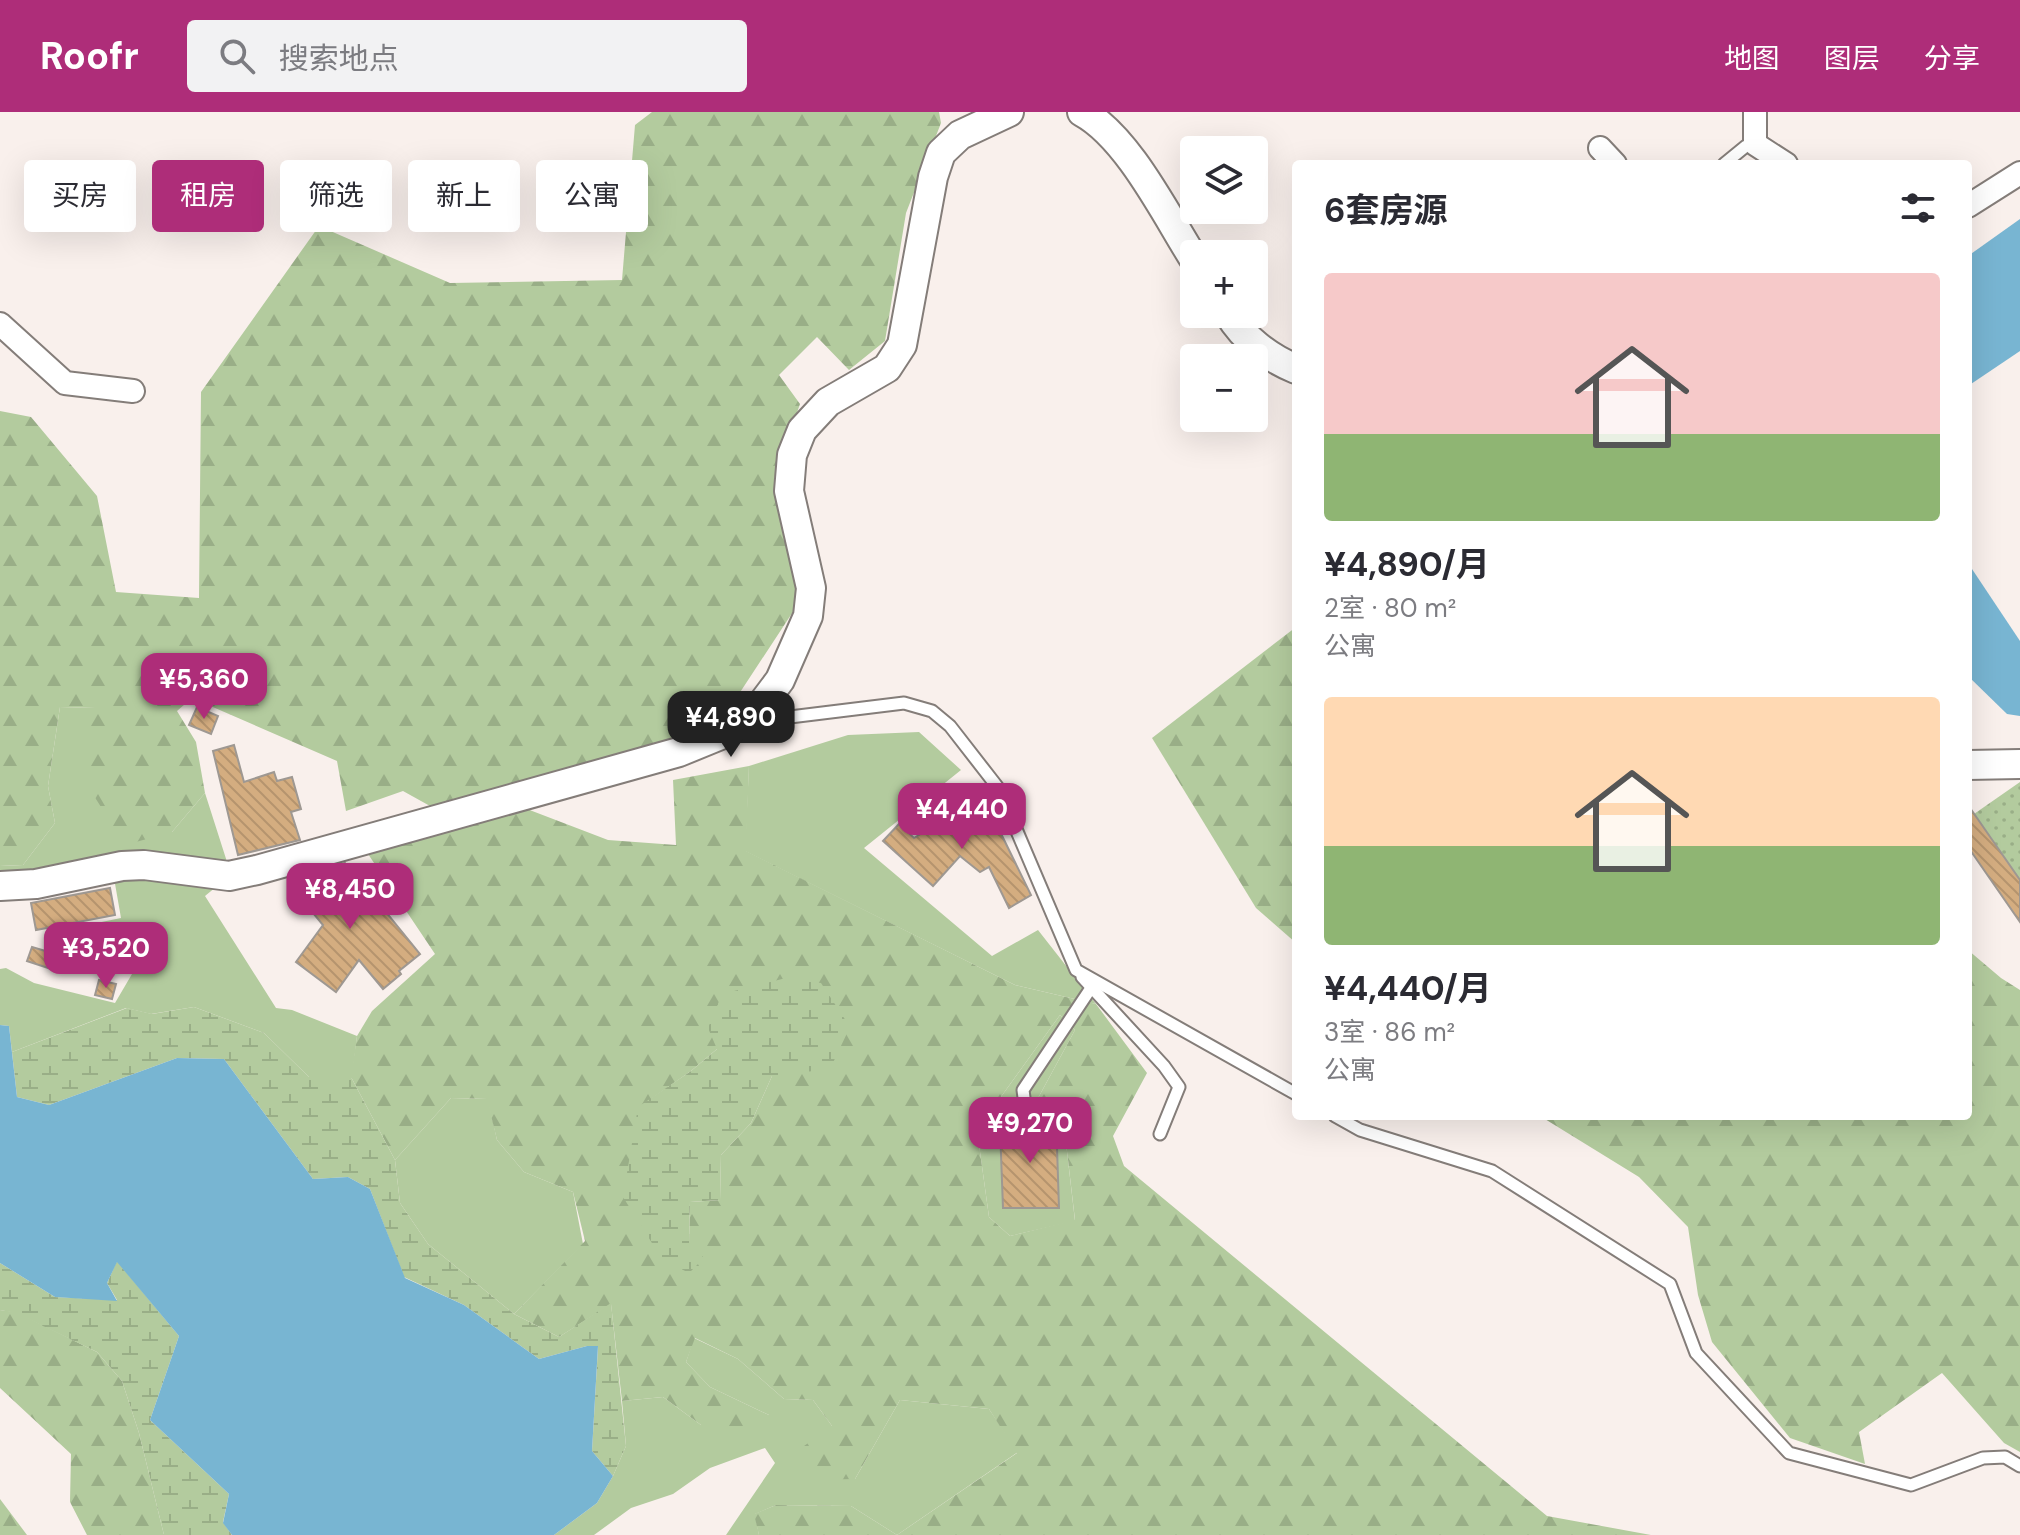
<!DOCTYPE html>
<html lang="zh">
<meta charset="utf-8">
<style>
:root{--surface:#fff;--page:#f2f2f3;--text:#2b2b33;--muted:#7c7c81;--accent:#ae2d79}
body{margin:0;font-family:"DM Sans","Noto Sans SC",sans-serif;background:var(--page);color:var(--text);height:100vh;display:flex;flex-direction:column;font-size:30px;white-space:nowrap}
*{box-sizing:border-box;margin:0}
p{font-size:26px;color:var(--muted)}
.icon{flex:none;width:44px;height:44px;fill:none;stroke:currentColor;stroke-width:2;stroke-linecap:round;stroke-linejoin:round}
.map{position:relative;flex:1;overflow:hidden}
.side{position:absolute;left:1292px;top:48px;width:680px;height:960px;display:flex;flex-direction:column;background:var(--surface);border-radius:8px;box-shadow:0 8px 32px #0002}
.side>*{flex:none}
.hud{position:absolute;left:24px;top:48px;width:760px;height:72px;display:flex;gap:16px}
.controls{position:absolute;left:1180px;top:24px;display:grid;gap:16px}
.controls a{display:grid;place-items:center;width:88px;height:88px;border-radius:8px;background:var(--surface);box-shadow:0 8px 32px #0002;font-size:40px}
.price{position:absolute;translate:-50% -68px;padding:0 18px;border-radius:16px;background:var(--accent);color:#fff;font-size:26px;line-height:52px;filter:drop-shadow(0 2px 4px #0008)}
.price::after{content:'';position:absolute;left:50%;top:48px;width:24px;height:18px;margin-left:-12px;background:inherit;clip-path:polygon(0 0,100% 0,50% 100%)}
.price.selected{background:#222;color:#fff}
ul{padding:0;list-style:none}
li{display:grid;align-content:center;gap:16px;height:424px;padding:0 32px}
li span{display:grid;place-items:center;height:248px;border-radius:8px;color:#555}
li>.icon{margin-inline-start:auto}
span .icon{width:144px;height:144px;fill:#fffc;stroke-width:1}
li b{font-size:34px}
h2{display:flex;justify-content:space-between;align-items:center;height:96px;padding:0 32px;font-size:34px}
.tag{padding:0 28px;border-radius:8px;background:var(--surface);box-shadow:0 8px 32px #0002;font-size:28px;line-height:72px}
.tag.selected{background:var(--accent);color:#fff}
header{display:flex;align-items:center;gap:48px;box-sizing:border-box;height:112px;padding:0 40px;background:var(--accent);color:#fff}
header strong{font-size:38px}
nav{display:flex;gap:44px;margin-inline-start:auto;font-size:28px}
.search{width:560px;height:72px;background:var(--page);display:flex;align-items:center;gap:20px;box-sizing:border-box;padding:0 28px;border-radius:8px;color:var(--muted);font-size:30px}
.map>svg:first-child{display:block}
.grass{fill:#b3cb9e}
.forest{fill:url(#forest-firs);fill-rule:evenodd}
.wetland{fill:url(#wetland-marsh)}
.garden{fill:url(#garden-dots)}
.water{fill:#78b5d2}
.building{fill:url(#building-back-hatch);stroke:#9e9892;stroke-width:2}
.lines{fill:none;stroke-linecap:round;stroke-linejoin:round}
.service-casing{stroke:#847d79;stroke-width:15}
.minor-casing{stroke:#847d79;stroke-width:26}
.tertiary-casing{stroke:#847d79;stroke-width:32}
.service{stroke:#fff;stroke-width:11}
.minor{stroke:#fff;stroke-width:22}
.tertiary{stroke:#fff;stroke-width:28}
</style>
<header>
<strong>Roofr</strong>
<div class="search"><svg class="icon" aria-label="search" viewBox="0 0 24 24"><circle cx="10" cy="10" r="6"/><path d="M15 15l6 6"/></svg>搜索地点</div>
<nav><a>地图</a><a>图层</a><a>分享</a></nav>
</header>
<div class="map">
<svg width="2020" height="1423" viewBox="0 0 2020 1423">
<defs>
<pattern id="forest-firs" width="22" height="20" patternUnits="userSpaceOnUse" patternTransform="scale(2)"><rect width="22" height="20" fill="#b3cb9e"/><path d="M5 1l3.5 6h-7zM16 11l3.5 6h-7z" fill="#99ae87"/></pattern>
<pattern id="wetland-marsh" width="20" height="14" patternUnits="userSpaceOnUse" patternTransform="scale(2)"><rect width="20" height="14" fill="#b3cb9e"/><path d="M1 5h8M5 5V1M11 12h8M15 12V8" fill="none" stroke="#99ae87"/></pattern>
<pattern id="garden-dots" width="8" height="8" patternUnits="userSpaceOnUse" patternTransform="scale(2)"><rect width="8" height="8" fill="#b3cb9e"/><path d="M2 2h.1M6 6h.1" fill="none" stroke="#99ae87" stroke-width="1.8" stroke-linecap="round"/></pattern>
<pattern id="building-back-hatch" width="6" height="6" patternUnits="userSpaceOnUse" patternTransform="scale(2)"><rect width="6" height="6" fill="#d4ad80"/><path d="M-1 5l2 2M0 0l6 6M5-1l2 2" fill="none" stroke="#b5946e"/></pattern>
</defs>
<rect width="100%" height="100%" fill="#f9f0ec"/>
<g class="grass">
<polygon points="60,595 96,596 172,720 205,681 228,753 64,756 0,764 0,754 23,753 55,711 48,674"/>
<polygon points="919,620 961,658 864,736 992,844 1038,818 1096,892 1015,873 745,739 749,654 848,623"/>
<polygon points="151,765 222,770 205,784 276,896 292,898 357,924 352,966 309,965 264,921 194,895 151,902 126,896 12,940 9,914 0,913 0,857 6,856 34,871 115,891 132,862 122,856 123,845 107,836 88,840 48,821 121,806 114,766"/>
<polygon points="1060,903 1075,918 1037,988 1063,1005 1075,1109 1010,1124 989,1105 977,1018"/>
<polygon points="451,986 488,987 497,1028 524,1060 573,1080 583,1132 514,1202 428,1132 400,1091 395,1048"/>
<polygon points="694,1226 738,1247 784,1287 813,1288 832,1314 855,1367 900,1288 989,1297 1018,1340 897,1423 851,1394 776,1393 755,1402 759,1423 726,1423 775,1351 765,1336 710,1356 673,1382 631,1396 594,1423 554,1423 597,1391 613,1364 626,1334 622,1289 663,1285 701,1313 769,1303 710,1275 686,1250"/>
</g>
<g class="forest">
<polygon points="652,0 939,0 941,11 906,101 885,229 849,258 817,225 779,263 800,292 774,367 800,489 716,617 439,699 403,679 346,699 337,649 192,586 177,599 196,630 205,681 172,720 125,733 77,657 95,596 60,595 48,674 55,711 23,753 0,754 0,299 31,305 97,384 116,480 199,486 201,280 319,114 450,171 622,168 635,13"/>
<polygon points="1296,515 1296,831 1256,796 1152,626"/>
<path d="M 749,654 L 746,739 L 1015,873 L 1096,892 L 1147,961 L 1113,1024 L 1124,1054 L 1547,1404 L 1651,1423 L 897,1423 L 1017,1341 L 989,1297 L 900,1288 L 855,1367 L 807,1368 L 797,1339 L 832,1314 L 813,1288 L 784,1287 L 738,1247 L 695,1226 L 686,1250 L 710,1275 L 769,1303 L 760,1321 L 701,1313 L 663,1285 L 622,1289 L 611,1192 L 559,1225 L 514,1202 L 585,1129 L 573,1080 L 524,1060 L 497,1028 L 487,987 L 451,986 L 395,1048 L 351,965 L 357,924 L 372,899 L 435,842 L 366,739 L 527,697 L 608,728 L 676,733 L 673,668 ZM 1060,903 L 1075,918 L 1037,988 L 1063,1005 L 1075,1108 L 1010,1124 L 989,1105 L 977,1018 ZM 717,937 L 772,964 L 751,1011 L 721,1043 L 720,1088 L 690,1090 L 689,1131 L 638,996 L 691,959 Z"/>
<polygon points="1968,838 2001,866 2020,878 2020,1340 2004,1331 1942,1261 1859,1320 1865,1352 1790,1326 1712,1230 1698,1183 1688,1115 1639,1065 1540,1004 1968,1004"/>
<polygon points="0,1198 16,1200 97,1240 122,1269 139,1321 164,1423 87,1423 70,1390 71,1342 0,1276"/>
<polygon points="0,1387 27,1423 0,1423"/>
<polygon points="776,1393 851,1394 897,1423 759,1423 754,1402"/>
</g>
<g class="wetland">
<polygon points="786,866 821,871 850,915 830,957 772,964 751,1011 721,1043 720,1088 690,1090 689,1131 704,1146 689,1161 662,1147 623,1085 638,995 691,959 717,937 708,916 722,882"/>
<polygon points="194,895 264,921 309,965 351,965 395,1048 400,1091 428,1132 514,1202 559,1225 611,1191 626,1334 613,1364 592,1339 598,1235 587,1234 539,1247 464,1193 404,1165 370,1077 348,1065 313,1067 224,947 177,946 49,993 17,985 12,940 127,896 152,902"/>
<polygon points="117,1149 179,1224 150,1308 229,1382 223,1410 232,1423 164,1423 139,1321 122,1269 97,1240 16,1201 0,1198 0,1151 55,1185 117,1188 107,1171"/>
</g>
<polygon class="garden" points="2020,670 2020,768 1974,702"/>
<g class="water">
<polygon points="2020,107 2020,239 1968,274 1968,144"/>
<polygon points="1968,451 2020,529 2020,604 2007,602 1968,564"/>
<polygon points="0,913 9,914 17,985 49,993 177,946 224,947 313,1067 348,1065 370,1077 405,1166 464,1193 539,1247 587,1234 598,1234 592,1339 613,1364 597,1391 554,1423 232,1423 223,1411 229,1382 150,1308 179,1224 117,1150 107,1171 117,1189 55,1185 0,1151"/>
</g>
<g class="building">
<polygon points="197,595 218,604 211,622 189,613"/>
<polygon points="234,633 244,670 274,660 277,669 292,665 301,697 291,700 300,728 238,743 213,639"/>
<polygon points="1968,693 2020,768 2020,810 1968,735"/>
<polygon points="988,695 1031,783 1009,796 989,755 980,760 960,744 933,774 883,729 899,712 914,726 956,700 959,706"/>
<polygon points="345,751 370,786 373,784 420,842 399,859 401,862 383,877 359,848 336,880 296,850 323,813 291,774 305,762 312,760 317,765 332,755"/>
<polygon points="110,776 115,803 36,818 31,791"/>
<polygon points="32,835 52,841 48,856 27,849"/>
<polygon points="99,868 116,872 112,887 95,883"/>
<polygon points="1056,1005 1059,1096 1003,1096 1000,1016 1032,1015 1033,1006"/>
</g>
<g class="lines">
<g class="service-casing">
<g id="service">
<polyline points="1724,52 1746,34 1755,32"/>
<polyline points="760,596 790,605 904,591 932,599 950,614 999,677 1076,858 1296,982"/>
<polyline points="1082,865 1164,954 1179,975 1160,1022"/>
<polyline points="1026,1001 1023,978 1091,876"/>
<polyline points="1335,1004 1360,1018 1492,1059 1670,1172 1696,1241 1789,1341 1911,1373 1983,1346 2005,1345 2020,1354"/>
</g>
</g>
<g class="minor-casing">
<g id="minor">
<polyline points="1755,0 1755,32 1786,52"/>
<polyline points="1600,36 1615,52"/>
<polyline points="1968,94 2020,61"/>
<polyline points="0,212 65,271 133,279"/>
</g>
</g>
<g class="tertiary-casing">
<g id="tertiary">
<path d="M 1082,0 C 1128,25 1166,103 1194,147"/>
<path d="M 1229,202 C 1244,227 1269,246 1296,257"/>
<polyline points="1968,653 2020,652"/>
<polyline points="0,774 36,772 122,754 144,753 229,764 257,758 679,640 723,622 759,596 780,568 808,504 811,476 789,379 792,343 802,318 828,290 887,256 902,233 933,65 941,41 960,23 1009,0"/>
</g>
</g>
<use href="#service" class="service"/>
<use href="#minor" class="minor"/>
<use href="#tertiary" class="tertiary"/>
</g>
</svg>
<div class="controls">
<a><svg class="icon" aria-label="layers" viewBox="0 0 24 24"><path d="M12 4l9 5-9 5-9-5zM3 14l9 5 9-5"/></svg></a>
<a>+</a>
<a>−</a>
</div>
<b class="price" style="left:204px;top:609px">¥5,360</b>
<b class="price selected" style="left:731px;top:647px">¥4,890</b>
<b class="price" style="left:962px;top:739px">¥4,440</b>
<b class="price" style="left:350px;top:819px">¥8,450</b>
<b class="price" style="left:106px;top:878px">¥3,520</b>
<b class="price" style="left:1030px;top:1053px">¥9,270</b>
<div class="hud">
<a class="tag">买房</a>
<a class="tag selected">租房</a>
<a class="tag">筛选</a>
<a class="tag">新上</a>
<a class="tag">公寓</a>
</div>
<section class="side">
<h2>6套房源<svg class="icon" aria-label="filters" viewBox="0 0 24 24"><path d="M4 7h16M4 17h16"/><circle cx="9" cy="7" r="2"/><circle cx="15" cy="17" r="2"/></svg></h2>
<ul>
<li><span style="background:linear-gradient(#f6c9c9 65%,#8fb573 0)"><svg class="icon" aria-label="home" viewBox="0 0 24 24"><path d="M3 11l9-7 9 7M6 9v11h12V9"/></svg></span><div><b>¥4,890/月</b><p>2室 · 80 m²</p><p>公寓</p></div></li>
<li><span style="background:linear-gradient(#ffd9b3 60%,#8fb573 0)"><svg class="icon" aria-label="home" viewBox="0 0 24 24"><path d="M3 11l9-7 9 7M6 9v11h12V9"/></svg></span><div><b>¥4,440/月</b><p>3室 · 86 m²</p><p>公寓</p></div></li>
</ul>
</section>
</div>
